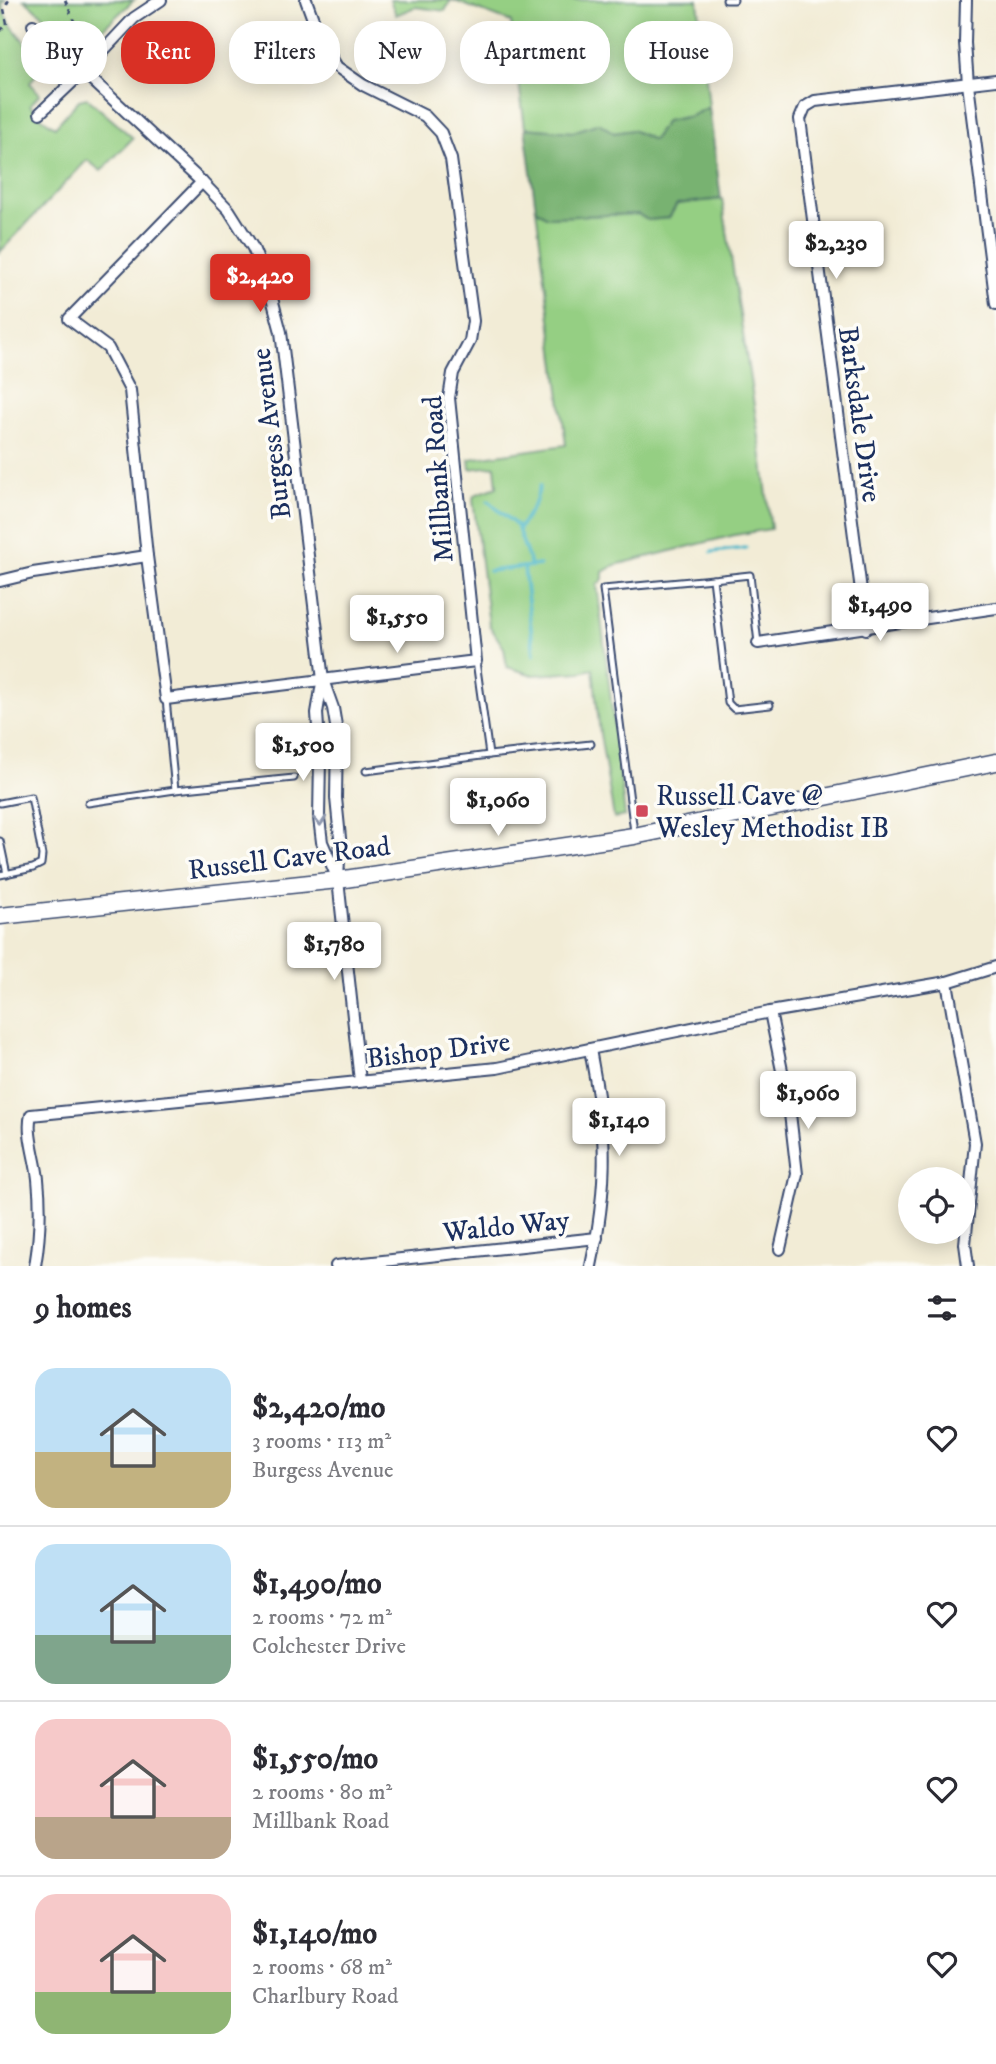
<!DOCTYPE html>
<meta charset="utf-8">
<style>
:root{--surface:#fff;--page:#f2f2f3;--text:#2b2b33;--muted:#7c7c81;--line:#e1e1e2;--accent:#d93025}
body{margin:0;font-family:"IM FELL DW Pica",serif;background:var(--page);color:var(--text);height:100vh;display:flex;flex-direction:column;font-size:26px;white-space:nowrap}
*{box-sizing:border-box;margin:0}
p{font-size:23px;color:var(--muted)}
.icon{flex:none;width:38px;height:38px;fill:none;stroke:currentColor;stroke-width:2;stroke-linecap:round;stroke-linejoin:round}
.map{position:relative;height:1266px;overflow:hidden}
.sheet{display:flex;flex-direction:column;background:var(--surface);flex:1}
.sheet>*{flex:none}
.guide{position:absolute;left:21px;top:21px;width:956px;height:63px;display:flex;gap:14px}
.fabs{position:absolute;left:898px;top:1167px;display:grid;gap:14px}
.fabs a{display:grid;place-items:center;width:77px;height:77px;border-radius:50%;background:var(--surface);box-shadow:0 4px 18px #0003;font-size:35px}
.price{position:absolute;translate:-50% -60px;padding:0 16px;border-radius:7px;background:#fff;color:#222;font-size:23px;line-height:46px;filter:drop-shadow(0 2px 4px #0008)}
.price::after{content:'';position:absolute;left:50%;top:42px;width:21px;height:16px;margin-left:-10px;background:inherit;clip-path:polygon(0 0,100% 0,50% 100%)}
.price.on{background:var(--accent);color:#fff}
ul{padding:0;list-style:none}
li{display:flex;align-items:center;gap:21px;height:175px;padding:0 35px}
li+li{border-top:2px solid var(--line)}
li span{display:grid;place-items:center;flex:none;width:196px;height:140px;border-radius:21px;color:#555}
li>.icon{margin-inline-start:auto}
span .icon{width:84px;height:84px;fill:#fffc;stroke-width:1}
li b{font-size:30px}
h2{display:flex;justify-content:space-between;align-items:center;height:84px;padding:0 35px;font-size:30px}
.tag{padding:0 24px;border-radius:28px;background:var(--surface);box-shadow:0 4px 18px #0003;font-size:24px;line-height:63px}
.tag.on{background:var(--accent);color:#fff}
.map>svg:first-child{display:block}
.green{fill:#95cf83;stroke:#587f70;stroke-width:2}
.forest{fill:#78b271;stroke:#4a7068;stroke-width:2}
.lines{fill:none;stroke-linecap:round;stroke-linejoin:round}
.stream{stroke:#4db8ca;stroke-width:3.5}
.service-casing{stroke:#3b4b70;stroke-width:9}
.minor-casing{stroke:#3b4b70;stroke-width:14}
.secondary-casing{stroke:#3b4b70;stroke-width:19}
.path{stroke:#3b4b70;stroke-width:2.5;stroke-dasharray:5 5;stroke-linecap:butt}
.service{stroke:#fff;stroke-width:5}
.minor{stroke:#fff;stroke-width:10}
.secondary{stroke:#fff;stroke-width:16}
.oneway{stroke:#8d97ae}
.poi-dot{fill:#d1495b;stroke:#fdfcf7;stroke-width:2.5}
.labels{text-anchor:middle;stroke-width:7;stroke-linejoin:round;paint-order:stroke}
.street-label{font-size:28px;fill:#1b2f5e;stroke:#fdfcf7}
.poi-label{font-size:28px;fill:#1b2f5e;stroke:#fdfcf7;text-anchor:start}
</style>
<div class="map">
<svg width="996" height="1266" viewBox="0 0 996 1266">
<rect width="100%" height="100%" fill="#fdfcf7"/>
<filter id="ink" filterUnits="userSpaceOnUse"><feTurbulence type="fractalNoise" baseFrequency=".0143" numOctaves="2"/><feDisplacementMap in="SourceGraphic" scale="14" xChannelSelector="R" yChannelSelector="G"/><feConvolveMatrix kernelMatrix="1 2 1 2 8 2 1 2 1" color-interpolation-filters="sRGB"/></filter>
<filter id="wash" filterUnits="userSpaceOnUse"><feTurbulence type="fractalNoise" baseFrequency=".00686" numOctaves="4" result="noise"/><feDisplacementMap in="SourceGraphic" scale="28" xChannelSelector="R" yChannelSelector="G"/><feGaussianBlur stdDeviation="1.57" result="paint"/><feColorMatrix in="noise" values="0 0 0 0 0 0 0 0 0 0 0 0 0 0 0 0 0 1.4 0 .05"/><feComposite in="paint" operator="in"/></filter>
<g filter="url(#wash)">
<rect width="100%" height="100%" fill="#f2ecd6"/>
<g class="green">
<path d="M 0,0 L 6,0 L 2,3 C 5,32 35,39 37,73 L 30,83 L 40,94 L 30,105 L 39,116 L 55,127 L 79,100 L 87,98 L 133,138 L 101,171 L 87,160 L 0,252 Z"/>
<polygon points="24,0 134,0 83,47"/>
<polygon points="390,0 451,0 445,11 415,7 396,15"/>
<polygon points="452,0 698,0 709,107 691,116 666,121 653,140 632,130 614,133 599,123 573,132 525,128 511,22"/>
<polygon points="722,199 763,463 771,529 735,535 615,565 603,572 603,579 597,585 625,816 614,818 600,734 593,669 581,672 533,675 507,667 504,648 489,625 473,500 474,495 497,487 495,466 470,469 469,459 566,445 536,209 547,217 638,214 648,220 669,218 677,204"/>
</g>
<polygon class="forest" points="709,107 721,199 677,204 669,218 648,220 638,214 547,217 536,209 525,128 573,132 599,123 614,133 632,130 653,140 666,121 691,116"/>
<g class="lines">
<g class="stream">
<polyline points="488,501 517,526 531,566"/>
<polyline points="519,529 535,503 540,486"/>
<polyline points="712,552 746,548"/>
<polyline points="489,571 524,567"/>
<polyline points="534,655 524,567 540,565"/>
</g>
</g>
</g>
<g filter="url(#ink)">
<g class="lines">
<g class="service-casing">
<g id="service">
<polyline points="726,0 734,0"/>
<polyline points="713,579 750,575 758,643"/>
<polyline points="476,661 489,755 591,744"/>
<polyline points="366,771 489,755"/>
<polyline points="175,790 294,778"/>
<polyline points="0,803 31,797 42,855 41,864 33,868 0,875"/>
<polyline points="88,803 175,790 166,699"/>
<polyline points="634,832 603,589 713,579 728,703 734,709 770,705"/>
<polyline points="0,841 7,874"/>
</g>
</g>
<g class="minor-casing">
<g id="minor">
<polyline points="966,0 965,43 968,84 996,304"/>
<polyline points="33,25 202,182 229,210 253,248 269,287 281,332 323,680 333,708 337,732 336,798 340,838 338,880 360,1081"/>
<polyline points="40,113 84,71 134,18 161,0"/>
<polyline points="202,182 69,319 108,348 130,390 147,556 166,699 476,661 449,398 453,373 470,341 473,321 451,159 441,133 425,116 363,85 337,67 321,41 306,0"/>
<polyline points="0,581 33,573 147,556"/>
<polyline points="866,629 800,119 805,107 815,101 996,80"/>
<polyline points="758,643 996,608"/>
<polyline points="322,683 317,713 320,757 319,818 322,842 337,877"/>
<polyline points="947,982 975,1143 965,1244 968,1266"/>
<polyline points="770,1012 789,1105 797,1174 780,1249"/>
<path d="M 590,1049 C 595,1078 601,1107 603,1136 C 606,1179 600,1223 591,1266"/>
<path d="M 35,1266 C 40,1237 41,1208 38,1179 C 36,1159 26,1132 31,1115 L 497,1068 L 770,1012 L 947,982 L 996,967"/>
<polyline points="336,1266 597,1238"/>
</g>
</g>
<g class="secondary-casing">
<polyline id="secondary" points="0,916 338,880 634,836 996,762"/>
</g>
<g class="path">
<polyline points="65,0 77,28 79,51"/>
<polyline points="0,31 7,24 4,9 9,0"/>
</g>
<use href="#service" class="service"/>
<use href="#minor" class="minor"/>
<use href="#secondary" class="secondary"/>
</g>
<defs><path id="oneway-chevron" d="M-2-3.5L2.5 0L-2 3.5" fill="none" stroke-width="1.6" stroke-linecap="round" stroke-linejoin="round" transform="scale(1.75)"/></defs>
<use class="oneway" href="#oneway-chevron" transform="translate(320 821) rotate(85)"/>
</g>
<rect class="poi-dot" x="635" y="804" width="14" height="14" rx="3.5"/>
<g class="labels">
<g class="street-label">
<text transform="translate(861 414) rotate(82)" y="10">Barksdale Drive</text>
<text transform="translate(270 434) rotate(-97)" y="10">Burgess Avenue</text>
<text transform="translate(437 479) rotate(-94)" y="10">Millbank Road</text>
<text transform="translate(289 857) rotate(-7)" y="10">Russell Cave Road</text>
<text transform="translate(438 1049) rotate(-7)" y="10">Bishop Drive</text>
<text transform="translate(506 1225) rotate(-6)" y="10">Waldo Way</text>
</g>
<g class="poi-label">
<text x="656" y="805">Russell Cave @<tspan x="656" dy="32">Wesley Methodist IB</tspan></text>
</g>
</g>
</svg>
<div class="fabs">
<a><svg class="icon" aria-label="locate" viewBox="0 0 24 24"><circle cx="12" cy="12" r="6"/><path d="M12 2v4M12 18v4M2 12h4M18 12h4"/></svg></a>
</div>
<b class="price" style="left:836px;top:281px">$2,230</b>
<b class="price on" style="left:260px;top:314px">$2,420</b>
<b class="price" style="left:880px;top:643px">$1,490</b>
<b class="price" style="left:397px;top:655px">$1,550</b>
<b class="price" style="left:303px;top:783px">$1,500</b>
<b class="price" style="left:498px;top:838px">$1,060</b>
<b class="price" style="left:334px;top:982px">$1,780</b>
<b class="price" style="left:808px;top:1131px">$1,060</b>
<b class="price" style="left:619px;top:1158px">$1,140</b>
<div class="guide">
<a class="tag">Buy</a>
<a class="tag on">Rent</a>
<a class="tag">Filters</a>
<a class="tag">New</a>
<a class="tag">Apartment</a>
<a class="tag">House</a>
</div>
</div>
<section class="sheet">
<h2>9 homes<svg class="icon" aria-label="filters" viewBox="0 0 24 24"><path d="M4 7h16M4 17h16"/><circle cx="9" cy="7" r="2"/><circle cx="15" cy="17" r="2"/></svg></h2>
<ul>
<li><span style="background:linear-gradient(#bfe0f5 60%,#c2b280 0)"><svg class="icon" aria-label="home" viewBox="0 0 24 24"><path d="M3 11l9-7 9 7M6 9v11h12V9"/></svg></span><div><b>$2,420/mo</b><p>3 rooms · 113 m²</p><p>Burgess Avenue</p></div><svg class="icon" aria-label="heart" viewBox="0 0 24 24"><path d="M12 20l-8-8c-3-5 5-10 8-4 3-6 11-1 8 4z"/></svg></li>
<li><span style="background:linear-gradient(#bfe0f5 65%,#7fa58c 0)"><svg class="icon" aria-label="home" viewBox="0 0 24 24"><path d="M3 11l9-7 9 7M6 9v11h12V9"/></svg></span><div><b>$1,490/mo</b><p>2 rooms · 72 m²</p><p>Colchester Drive</p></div><svg class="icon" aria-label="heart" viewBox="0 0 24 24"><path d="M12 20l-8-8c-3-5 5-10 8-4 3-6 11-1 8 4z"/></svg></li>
<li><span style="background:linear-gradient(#f6c9c9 70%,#b9a48a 0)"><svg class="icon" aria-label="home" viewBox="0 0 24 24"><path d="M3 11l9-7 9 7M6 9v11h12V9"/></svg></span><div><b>$1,550/mo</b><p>2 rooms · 80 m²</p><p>Millbank Road</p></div><svg class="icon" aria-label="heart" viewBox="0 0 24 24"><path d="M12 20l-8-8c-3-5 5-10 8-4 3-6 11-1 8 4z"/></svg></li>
<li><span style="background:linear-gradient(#f6c9c9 70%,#8fb573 0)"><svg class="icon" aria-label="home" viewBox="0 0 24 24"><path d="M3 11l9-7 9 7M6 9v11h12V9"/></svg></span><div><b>$1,140/mo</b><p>2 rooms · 68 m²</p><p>Charlbury Road</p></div><svg class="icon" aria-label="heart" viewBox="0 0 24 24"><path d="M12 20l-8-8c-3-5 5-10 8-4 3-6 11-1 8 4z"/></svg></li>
</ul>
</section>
